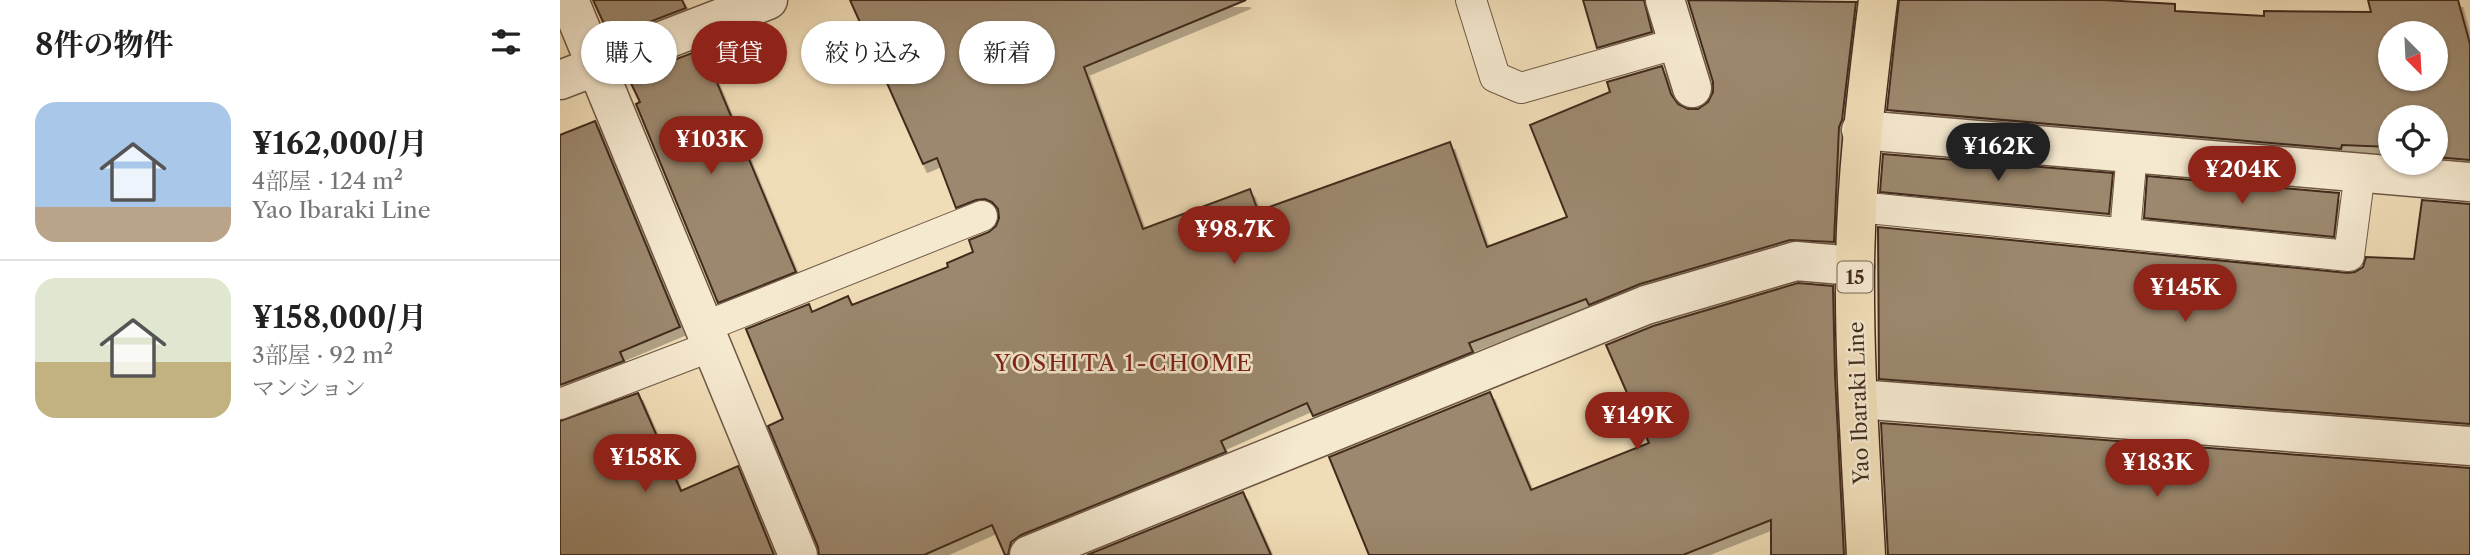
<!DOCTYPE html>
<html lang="ja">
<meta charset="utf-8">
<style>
:root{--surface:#fff;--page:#f2f2f2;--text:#222;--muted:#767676;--line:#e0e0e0;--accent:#8f2418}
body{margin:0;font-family:"Libre Caslon Text","Noto Serif JP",serif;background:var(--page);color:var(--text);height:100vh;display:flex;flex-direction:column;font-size:26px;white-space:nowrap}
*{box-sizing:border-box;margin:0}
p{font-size:23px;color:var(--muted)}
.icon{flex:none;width:38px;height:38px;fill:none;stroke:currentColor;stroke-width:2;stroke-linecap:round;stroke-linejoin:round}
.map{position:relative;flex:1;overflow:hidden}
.side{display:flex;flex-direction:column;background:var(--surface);width:560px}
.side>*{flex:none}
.top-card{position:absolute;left:21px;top:21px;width:665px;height:63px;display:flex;gap:14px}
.needle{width:46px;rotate:156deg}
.buttons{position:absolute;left:1818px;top:21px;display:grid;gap:14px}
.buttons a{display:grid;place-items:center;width:70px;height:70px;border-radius:50%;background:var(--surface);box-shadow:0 2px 5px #0004;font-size:35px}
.price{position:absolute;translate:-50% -60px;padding:0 16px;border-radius:24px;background:var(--accent);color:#fff;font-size:23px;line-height:46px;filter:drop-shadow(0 2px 4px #0008)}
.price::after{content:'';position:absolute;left:50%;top:42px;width:21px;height:16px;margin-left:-10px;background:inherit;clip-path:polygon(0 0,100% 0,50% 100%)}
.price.current{background:#222;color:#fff}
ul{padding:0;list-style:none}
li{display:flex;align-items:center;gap:21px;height:175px;padding:0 35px}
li+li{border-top:2px solid var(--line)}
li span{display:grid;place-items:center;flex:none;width:196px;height:140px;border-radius:21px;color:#555}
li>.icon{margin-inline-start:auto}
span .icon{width:84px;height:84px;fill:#fffc;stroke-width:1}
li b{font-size:30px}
h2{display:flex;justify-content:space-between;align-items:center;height:84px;padding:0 35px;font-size:30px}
.tag{padding:0 24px;border-radius:32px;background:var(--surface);box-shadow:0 2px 5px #0004;font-size:24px;line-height:63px}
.tag.current{background:var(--accent);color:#fff}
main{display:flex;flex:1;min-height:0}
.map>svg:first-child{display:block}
.building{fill:#9c886e;stroke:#422c1e;stroke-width:2;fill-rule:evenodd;filter:url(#shadow)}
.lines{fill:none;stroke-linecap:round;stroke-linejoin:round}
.lane-casing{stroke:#6e5844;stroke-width:32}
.street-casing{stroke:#6e5844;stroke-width:41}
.primary-casing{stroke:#422c1e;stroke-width:41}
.lane{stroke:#f5e9d0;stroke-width:30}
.street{stroke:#f5e9d0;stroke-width:38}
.primary{stroke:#f0ddb7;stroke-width:38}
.labels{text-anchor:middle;stroke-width:5;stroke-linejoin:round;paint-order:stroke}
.shield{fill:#f5e9d0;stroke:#786553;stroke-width:2}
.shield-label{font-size:19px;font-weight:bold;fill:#422c1e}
.street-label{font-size:21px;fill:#422c1e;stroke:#f5e9d0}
.neighbourhood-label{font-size:23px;letter-spacing:2px;fill:#7a1f14;stroke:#f5e9d0}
</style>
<main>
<section class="side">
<h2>8件の物件<svg class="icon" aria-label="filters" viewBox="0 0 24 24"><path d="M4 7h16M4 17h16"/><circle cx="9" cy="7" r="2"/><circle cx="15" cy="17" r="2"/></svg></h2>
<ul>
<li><span style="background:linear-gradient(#a9c7e8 75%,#b9a48a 0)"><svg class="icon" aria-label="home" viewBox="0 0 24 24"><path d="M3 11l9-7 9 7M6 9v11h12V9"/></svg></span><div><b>¥162,000/月</b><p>4部屋 · 124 m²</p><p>Yao Ibaraki Line</p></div></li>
<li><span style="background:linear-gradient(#dfe7d0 60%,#c2b280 0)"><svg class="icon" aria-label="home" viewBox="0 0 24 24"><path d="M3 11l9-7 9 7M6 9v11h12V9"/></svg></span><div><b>¥158,000/月</b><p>3部屋 · 92 m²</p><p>マンション</p></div></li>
</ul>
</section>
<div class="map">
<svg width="1910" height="555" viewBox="0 0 1910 555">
<defs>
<filter id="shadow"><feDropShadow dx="4.5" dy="8" stdDeviation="0" flood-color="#0004"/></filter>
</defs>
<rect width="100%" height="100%" fill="#f0ddb7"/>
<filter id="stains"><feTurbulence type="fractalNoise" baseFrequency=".00286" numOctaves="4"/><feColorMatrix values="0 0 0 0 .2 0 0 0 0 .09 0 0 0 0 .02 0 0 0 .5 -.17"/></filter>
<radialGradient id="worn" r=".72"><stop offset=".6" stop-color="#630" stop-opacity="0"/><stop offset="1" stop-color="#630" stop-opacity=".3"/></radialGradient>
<g class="building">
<polygon points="33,0 122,0 126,8 50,37"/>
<polygon points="290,0 686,0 524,67 583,229 690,189 698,211 890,142 927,247 1007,217 970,125 1050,92 1047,82 1102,66 1111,94 1118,104 1128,109 1138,109 1148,102 1153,92 1153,82 1128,0 1296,2 1282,120 1279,127 1274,242 1230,240 1080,284 1029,305 1026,299 909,343 913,352 753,416 747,403 661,441 666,452 461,535 451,542 448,555 445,555 432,525 364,555 259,555 258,547 208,426 223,419 186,329 249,304 252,312 288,296 292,305 388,267 387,263 413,252 409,240 429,232 436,226 439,218 438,209 432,202 425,199 416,200 396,208 377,158 363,164"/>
<polygon points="1023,0 1084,0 1092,32 1037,48"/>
<path d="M 1339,0 L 1543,0 L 1615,4 L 1615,11 L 1704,16 L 1704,11 L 1811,12 L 1808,0 L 1898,0 L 1910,44 L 1910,160 L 1876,157 L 1876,117 L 1830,117 L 1830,147 L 1782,145 L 1781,149 L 1327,110 ZM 1830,33 L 1876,33 L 1876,79 L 1830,79 Z"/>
<polygon points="143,49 236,272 158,303 76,104 80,102 68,77"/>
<polygon points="35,121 120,327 60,352 64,361 0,385 0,135"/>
<polygon points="1323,154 1553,173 1549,214 1320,192"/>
<polygon points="1587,176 1779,193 1774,237 1584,218"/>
<polygon points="1862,200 1910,204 1910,424 1319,379 1318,227 1788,273 1795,272 1803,267 1806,257 1854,259"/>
<polygon points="1238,283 1273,286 1275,375 1284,555 1211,555 1211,520 1123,555 809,555 769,457 930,392 971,490 1089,443 1046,345 1093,326"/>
<polygon points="78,393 121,491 178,466 214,555 0,555 0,421"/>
<polygon points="1321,423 1910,468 1910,555 1328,555"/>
<polygon points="683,492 711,555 527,555"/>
</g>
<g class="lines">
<g class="lane-casing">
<g id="lane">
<polyline points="911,0 935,77 961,88 1118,43"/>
<polyline points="1298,207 1789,256 1800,172"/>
<polyline points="1565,233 1572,152"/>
<polyline points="144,327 422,216"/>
<polyline points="0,404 152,346"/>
</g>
</g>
<g class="street-casing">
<g id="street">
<polyline points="9,0 238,555"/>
<polyline points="1105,0 1132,88"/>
<polyline points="0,80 208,0"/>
<polyline points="1301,130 1910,182"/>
<polyline points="1298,399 1910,446"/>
<polyline points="469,555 1086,305 1236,261 1295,266"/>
</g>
</g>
<g class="primary-casing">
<path id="primary" d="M 1306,555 C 1301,459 1294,363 1295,266 C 1296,177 1307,89 1318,0"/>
</g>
<use href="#lane" class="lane"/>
<use href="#street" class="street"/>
<use href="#primary" class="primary"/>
</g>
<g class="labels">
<rect class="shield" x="1277.5" y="261.5" width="35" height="31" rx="5"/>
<g class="shield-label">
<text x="1295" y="284">15</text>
</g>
<g class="street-label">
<text transform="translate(1299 403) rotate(-92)" y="7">Yao Ibaraki Line</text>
</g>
<g class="neighbourhood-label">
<text x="564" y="371">YOSHITA 1-CHOME</text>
</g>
</g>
<rect width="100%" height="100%" filter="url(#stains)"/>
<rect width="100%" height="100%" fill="url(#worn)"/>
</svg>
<div class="buttons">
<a><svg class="needle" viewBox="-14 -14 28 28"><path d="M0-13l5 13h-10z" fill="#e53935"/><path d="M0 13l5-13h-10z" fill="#767676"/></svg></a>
<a><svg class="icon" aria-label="locate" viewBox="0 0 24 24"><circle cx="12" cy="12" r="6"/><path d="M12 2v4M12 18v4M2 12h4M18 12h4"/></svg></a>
</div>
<b class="price" style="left:151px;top:176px">¥103K</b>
<b class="price current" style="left:1438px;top:183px">¥162K</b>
<b class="price" style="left:1682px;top:206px">¥204K</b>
<b class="price" style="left:674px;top:266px">¥98.7K</b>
<b class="price" style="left:1625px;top:324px">¥145K</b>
<b class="price" style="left:1077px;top:452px">¥149K</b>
<b class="price" style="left:85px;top:494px">¥158K</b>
<b class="price" style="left:1597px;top:499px">¥183K</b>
<div class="top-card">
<a class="tag">購入</a>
<a class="tag current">賃貸</a>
<a class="tag">絞り込み</a>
<a class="tag">新着</a>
</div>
</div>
</main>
